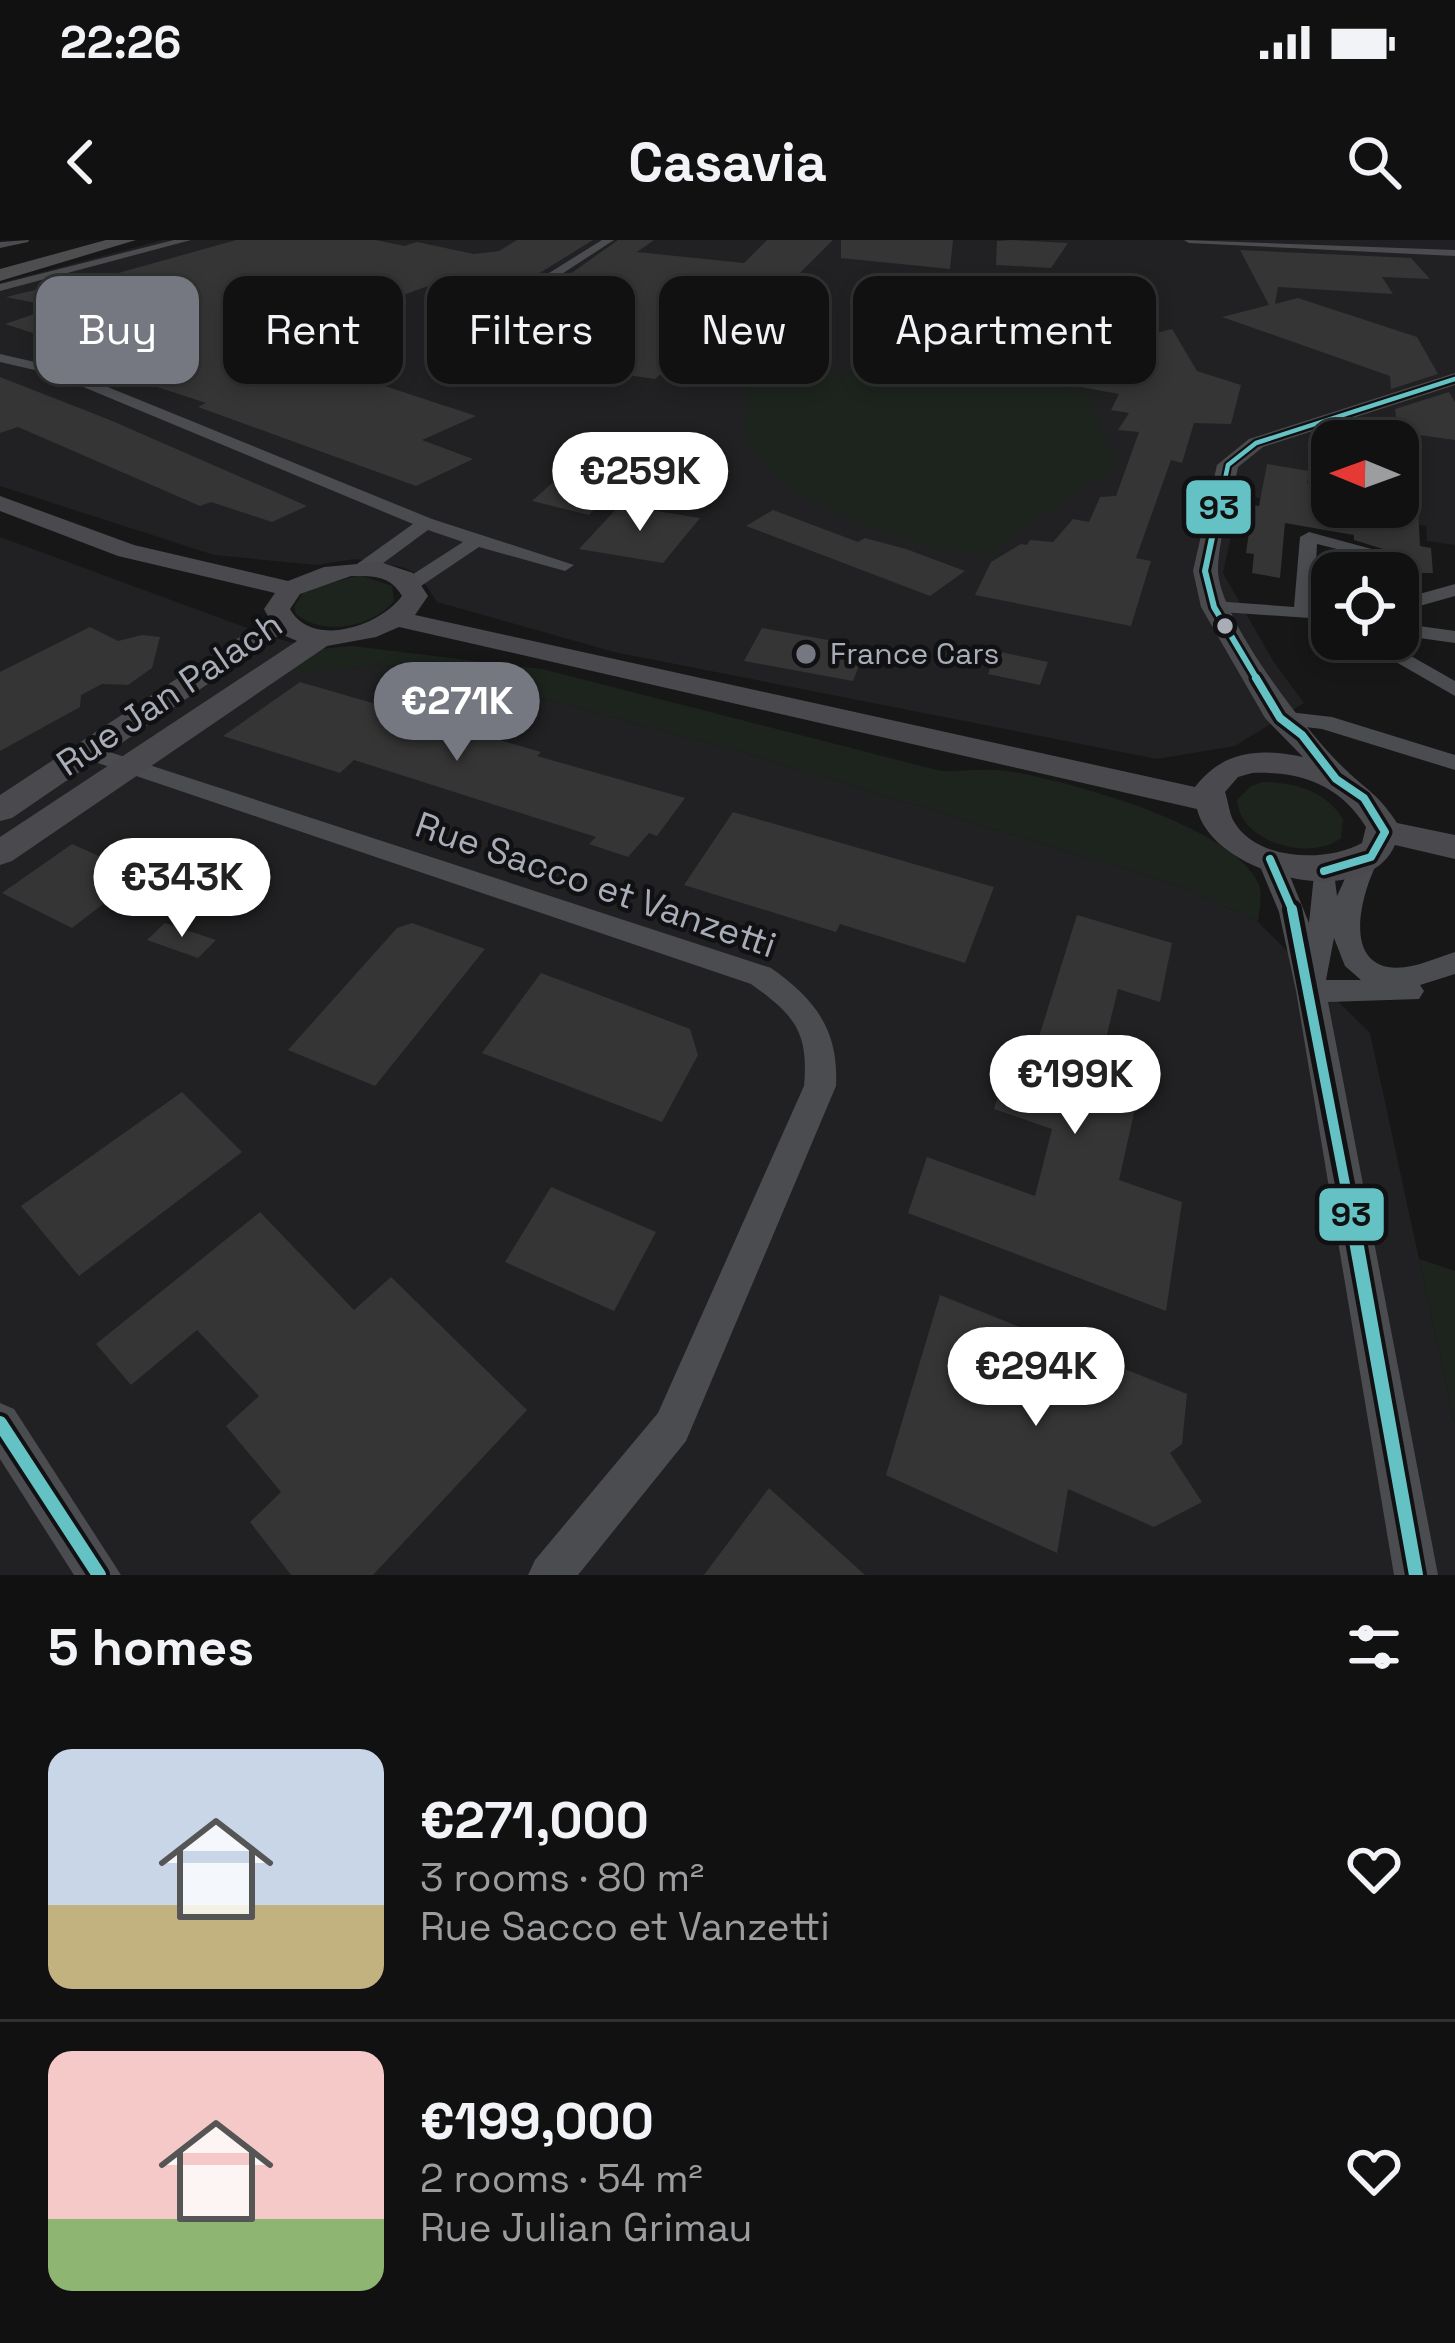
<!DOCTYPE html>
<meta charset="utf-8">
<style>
:root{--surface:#111;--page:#1e1f1f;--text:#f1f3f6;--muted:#9c9d9f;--line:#303131;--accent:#757880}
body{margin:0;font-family:"Space Grotesk",sans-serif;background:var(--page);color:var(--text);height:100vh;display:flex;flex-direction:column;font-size:45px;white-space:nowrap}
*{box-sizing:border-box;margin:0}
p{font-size:39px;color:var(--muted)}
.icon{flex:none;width:66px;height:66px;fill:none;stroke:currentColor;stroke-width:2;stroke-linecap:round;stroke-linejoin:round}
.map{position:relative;height:1335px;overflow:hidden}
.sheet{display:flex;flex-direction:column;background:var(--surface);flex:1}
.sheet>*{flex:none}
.hud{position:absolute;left:36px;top:36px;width:1383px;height:108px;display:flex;gap:24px}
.needle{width:78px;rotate:271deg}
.buttons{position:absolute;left:1311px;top:180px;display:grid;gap:24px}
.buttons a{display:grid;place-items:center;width:108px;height:108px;border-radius:24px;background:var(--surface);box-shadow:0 6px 18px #0003,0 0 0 3px var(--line);font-size:60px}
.price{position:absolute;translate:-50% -102px;padding:0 27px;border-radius:42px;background:#fff;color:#222;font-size:39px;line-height:78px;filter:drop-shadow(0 3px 6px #0008)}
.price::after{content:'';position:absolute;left:50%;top:72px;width:36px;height:27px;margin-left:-18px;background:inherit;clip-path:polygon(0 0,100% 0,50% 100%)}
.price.current{background:var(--accent);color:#fff}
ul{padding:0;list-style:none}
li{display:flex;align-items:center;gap:36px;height:300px;padding:0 48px}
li+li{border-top:3px solid var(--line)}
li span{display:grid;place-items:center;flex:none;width:336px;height:240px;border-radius:24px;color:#555}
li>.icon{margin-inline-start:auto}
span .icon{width:144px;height:144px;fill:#fffc;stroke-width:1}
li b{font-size:51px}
h2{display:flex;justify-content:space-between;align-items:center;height:144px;padding:0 48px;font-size:51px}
.tag{padding:0 42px;border-radius:24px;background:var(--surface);box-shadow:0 6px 18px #0003,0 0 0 3px var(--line);font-size:42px;line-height:108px}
.tag.current{background:var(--accent);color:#fff}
.status{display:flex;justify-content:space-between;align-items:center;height:84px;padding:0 60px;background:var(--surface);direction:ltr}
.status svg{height:33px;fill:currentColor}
header{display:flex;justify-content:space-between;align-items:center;height:156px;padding:0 48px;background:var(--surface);font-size:54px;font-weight:700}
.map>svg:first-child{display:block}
.built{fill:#212123;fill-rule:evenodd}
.green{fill:#1d241e}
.building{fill:#353536}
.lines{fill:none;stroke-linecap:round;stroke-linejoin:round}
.street{fill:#4b4c50;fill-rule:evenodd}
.secondary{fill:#4a4a4e;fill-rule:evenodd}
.highway{fill:#4e4e51;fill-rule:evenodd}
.bus-1-far4-casing{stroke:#111113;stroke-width:9}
.bus-1-far3-casing{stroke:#111113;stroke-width:12}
.bus-1-far2-casing{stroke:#111113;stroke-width:15}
.bus-1-far1-casing{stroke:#111113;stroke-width:20}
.bus-1-casing{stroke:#111113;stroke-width:22}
.bus-1-far4{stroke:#65c2c4;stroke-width:4.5}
.bus-1-far3{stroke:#65c2c4;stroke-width:6}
.bus-1-far2{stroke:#65c2c4;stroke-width:8}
.bus-1-far1{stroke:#65c2c4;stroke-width:10}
.bus-1{stroke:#65c2c4;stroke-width:14}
.bus-dot{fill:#a8adb8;stroke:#111113;stroke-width:4.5}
.poi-dot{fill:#757880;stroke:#111113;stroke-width:4.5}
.labels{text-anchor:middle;stroke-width:9;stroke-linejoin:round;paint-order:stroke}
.far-poi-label{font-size:30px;fill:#a8adb8;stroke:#111113;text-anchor:start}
.street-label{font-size:36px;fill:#a8adb8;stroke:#111113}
.line-badge{stroke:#111113;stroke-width:4.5}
.pale-badge-label{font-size:33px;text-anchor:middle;font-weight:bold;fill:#111}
</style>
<div class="status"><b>22:26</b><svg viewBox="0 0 49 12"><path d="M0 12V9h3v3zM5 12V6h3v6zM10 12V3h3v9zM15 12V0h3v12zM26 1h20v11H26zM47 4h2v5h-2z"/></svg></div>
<header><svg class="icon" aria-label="back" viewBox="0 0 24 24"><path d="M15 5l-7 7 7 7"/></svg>Casavia<svg class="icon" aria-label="search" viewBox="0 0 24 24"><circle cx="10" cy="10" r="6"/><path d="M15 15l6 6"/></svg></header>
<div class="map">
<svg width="1455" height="1335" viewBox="0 0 1455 1335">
<rect width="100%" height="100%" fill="#171717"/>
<g class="built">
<path d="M 163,0 L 1455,0 L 1455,305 L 1427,301 L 1426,286 L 1240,255 L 1223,333 L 1273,421 L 1304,463 L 1235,506 L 1157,519 L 614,412 L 437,362 L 419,335 L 402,327 L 355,319 L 316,325 L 214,315 L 0,246 L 0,43 ZM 1332,201 L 1398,201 L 1398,267 L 1332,267 Z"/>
<polygon points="0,297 274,398 319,409 288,433 385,425 534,456 742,512 1184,647 1258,682 1370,793 1455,1185 1455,1335 0,1335"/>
</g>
<g class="green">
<path d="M 963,133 L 1098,152 L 1087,156 L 1119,226 L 998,305 L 999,315 C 933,317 770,265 747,198 C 740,177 748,153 754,134 Z"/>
<path d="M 359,335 L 392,346 L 394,361 C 373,387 323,397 296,374 L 294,367 L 304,351 Z"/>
<path d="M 352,406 L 542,429 L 941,531 C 963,531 986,528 1007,531 C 1066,540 1237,587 1259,645 C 1263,655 1259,671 1258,682 L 1184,647 L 742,512 L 534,456 L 385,425 L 285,434 L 319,409 Z"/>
<path d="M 1263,542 C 1295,542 1326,551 1343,579 L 1341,598 C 1310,622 1240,603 1237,560 L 1251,546 Z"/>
<polygon points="1419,1019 1455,1031 1455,1185"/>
</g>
<g class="building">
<polygon points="236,0 376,0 404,6 417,2 474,14 499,11 517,0 593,0 514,49 442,41 283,98 297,103 278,111 476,176 422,200 473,219 416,246 198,167 206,163 69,118 89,111 5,84 55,67 6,57 81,39 90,41"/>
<polygon points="618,0 654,0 637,12 744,23 767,0 833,0 764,69 773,71 742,101 719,98 711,106 696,104 655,139 522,120 568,87 507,79"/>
<polygon points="841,0 953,0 950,29 841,18"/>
<polygon points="997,1 1012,0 1068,3 1051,28 996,25"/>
<polygon points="1240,10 1411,18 1430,39 1382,37 1393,54 1278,47 1275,64 1298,58 1417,97 1438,134 1391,149 1390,136 1222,77 1269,65"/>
<polygon points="995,62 1077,70 1079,82 1112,84 1132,112 1129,100 1172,89 1197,131 1241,145 1231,184 1194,183 1182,223 1171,220 1136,318 1151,321 1131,386 975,355 991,322 1021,304 1027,305 1030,300 1053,302 1073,279 1089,282 1100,257 1116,256 1139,192 1118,190 1129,173 1111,170 1119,154 1054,142 1054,134 1010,131 1008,105 994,105"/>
<polygon points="0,137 110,180 307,266 272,282 211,262 200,266 18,187 0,193"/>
<polygon points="1449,152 1455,162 1455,200 1398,192 1395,169"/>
<polygon points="607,194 654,201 638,216 646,217 589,275 532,261"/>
<polygon points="1267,224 1309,231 1307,244 1332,248 1332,267 1418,267 1420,306 1431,308 1433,333 1355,333 1355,325 1381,315 1383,309 1354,300 1354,295 1285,283 1280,338 1252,333 1254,314 1246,313 1253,265 1259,266"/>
<polygon points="620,265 700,278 663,323 579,309"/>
<polygon points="773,270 858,302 865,298 906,309 965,331 930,356 746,286"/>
<polygon points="90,387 118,401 142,395 160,397 152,428 128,445 102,444 81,455 80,467 0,511 0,432"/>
<polygon points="762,388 866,407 853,441 744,421"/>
<polygon points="996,411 1048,422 1040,445 988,434"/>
<polygon points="300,442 541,512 537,516 685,558 657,596 649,593 628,617 589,604 596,597 354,520 340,533 223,496"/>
<polygon points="733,572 994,647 965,723 840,684 836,692 684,645"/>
<polygon points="72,604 141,635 72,688 2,653"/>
<polygon points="1077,675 1172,703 1160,762 1118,749 1099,827 1141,842 1119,940 1182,962 1166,1071 908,973 927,917 1035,956 1052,889 994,869 1008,825 1028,832"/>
<polygon points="165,683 216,700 198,718 147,700"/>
<polygon points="412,683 485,709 375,846 288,810 397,688"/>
<polygon points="541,733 690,789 698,815 662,882 482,813"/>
<polygon points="182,852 242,912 79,1036 21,966"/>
<polygon points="551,947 656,992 614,1071 505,1022"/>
<polygon points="260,972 354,1070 391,1037 527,1170 373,1335 291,1335 250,1282 281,1252 226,1186 259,1156 197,1090 131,1145 96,1104"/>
<polygon points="940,1055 1187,1154 1182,1204 1170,1213 1202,1262 1154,1287 1068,1249 1057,1313 886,1235"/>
<polygon points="769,1248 865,1335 704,1335"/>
</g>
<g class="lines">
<g class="street">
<polygon points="29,0 28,2 0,8 0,2"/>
<polygon points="174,0 191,0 0,51 0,44"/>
<polygon points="602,0 614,0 482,86 477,109 465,112 472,81"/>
<polygon points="1184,0 1455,10 1455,16 1189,3"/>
<polygon points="0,114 61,128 432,279 574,325 565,331 479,307 418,348 404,348 404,340 463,302 428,290 371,332 357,332 357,324 413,284 52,134 0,122"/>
<path d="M 1309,292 L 1379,311 L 1315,334 L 1310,378 L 1207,371 L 1204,367 L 1214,361 L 1294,367 L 1300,297 ZM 1317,304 L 1349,312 L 1316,322 Z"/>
<polygon points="1455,344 1455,356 1398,372 1398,360"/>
<polygon points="1398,383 1455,391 1455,403 1398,395"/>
<polygon points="1356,399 1381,399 1455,441 1455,456"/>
<polygon points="1280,471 1332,477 1455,515 1455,530 1322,489 1272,483 1272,473"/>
<path d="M 88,505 L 771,728 C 815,759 839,790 836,846 L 686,1201 L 578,1335 L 528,1335 L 535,1320 L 658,1173 L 804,846 C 809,791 794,775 751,744 L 80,517 L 76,512 L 80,507 Z"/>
<path d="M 1270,610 L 1283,619 L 1309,683 L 1315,625 L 1333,625 L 1337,656 L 1354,619 L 1372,619 L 1376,625 C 1363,652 1343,718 1388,727 C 1410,731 1435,718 1455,712 L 1455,734 L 1420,745 L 1424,751 L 1419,759 L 1328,762 L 1438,1335 L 1394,1335 L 1296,751 L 1279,672 L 1257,619 ZM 1334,698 L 1345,726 L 1361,740 L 1326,740 Z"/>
<polygon points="0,1163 14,1169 121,1335 74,1335 0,1219"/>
</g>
<path class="secondary" d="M 1455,133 L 1455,145 L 1263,207 L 1238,227 C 1232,260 1219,296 1218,328 C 1216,376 1311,498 1346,530 C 1369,552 1378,554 1397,583 L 1455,595 L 1455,619 L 1395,605 C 1366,673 1213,636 1197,569 L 399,387 L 376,397 L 327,406 L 12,621 L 0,625 L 0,597 L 297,401 L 281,394 L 12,578 L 0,581 L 0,555 L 269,378 L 264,369 L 275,353 L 118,316 L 0,271 L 0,256 L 134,305 L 288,341 L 324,327 L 380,322 L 413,333 L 428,356 L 415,375 L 1195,547 C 1224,510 1259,508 1303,517 L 1265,478 L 1201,367 L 1193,331 L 1217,225 L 1249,199 ZM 351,336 C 373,336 390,335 402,356 C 380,386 312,409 290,369 L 300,354 ZM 1252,533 C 1301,531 1340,545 1366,587 L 1362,603 C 1326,623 1255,621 1233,580 C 1229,572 1228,560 1225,552 L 1238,537 Z"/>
<polygon class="highway" points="106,0 136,0 0,41 0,29"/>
<g class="bus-1-far4-casing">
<polyline id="bus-1-far4" points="1221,258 1228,225 1256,203 1455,139"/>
</g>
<g class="bus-1-far3-casing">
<polyline id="bus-1-far3" points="1221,255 1205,331 1214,367 1258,441"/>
</g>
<g class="bus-1-far2-casing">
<g id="bus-1-far2">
<polyline points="1256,438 1280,478 1302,495 1336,539 1364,558 1385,592 1371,617 1324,631"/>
<polyline points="1270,619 1293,672"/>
</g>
</g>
<g class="bus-1-far1-casing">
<polyline id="bus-1-far1" points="1292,669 1349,965"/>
</g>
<g class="bus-1-casing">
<g id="bus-1">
<polyline points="1349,962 1416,1335"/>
<polyline points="0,1183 99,1335"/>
</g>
</g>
<use href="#bus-1-far4" class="bus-1-far4"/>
<use href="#bus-1-far3" class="bus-1-far3"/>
<use href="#bus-1-far2" class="bus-1-far2"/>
<use href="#bus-1-far1" class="bus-1-far1"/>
<use href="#bus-1" class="bus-1"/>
</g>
<circle class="bus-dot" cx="1225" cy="386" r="10"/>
<circle class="poi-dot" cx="806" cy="414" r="12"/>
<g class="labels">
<g class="far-poi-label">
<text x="830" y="424">France Cars</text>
</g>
<g class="street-label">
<text transform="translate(169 453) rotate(-34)" y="13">Rue Jan Palach</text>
<text transform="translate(596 644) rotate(19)" y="13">Rue Sacco et Vanzetti</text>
</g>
</g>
<g class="line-badge">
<rect x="1184" y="238" width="69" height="58" rx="12" fill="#65c2c4"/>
<rect x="1317" y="946" width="69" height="57" rx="12" fill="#65c2c4"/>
</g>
<g class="pale-badge-label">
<text x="1219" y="279">93</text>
<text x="1351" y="986">93</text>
</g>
</svg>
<div class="buttons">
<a><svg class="needle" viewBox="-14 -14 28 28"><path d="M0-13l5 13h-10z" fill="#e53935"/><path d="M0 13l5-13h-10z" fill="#9c9d9f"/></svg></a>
<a><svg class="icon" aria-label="locate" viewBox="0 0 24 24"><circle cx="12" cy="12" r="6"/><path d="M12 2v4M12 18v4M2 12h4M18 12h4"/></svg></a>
</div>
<b class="price" style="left:640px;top:294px">€259K</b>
<b class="price current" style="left:457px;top:524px">€271K</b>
<b class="price" style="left:182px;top:700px">€343K</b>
<b class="price" style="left:1075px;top:897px">€199K</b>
<b class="price" style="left:1036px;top:1189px">€294K</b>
<div class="hud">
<a class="tag current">Buy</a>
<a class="tag">Rent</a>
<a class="tag">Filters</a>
<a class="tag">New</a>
<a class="tag">Apartment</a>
</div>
</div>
<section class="sheet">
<h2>5 homes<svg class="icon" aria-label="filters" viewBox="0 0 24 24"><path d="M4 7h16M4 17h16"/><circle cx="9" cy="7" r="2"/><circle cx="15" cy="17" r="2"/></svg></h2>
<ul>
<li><span style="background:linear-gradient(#c9d6e8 65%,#c2b280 0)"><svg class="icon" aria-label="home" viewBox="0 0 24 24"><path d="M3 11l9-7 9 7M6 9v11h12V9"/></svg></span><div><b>€271,000</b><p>3 rooms · 80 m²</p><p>Rue Sacco et Vanzetti</p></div><svg class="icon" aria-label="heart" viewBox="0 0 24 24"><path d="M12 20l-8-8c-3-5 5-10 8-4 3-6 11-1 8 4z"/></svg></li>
<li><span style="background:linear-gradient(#f6c9c9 70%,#8fb573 0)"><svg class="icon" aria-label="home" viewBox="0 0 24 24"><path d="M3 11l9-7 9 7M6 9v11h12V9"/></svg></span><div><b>€199,000</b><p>2 rooms · 54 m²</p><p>Rue Julian Grimau</p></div><svg class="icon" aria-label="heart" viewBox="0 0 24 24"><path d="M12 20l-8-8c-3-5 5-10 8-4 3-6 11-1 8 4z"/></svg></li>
</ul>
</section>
